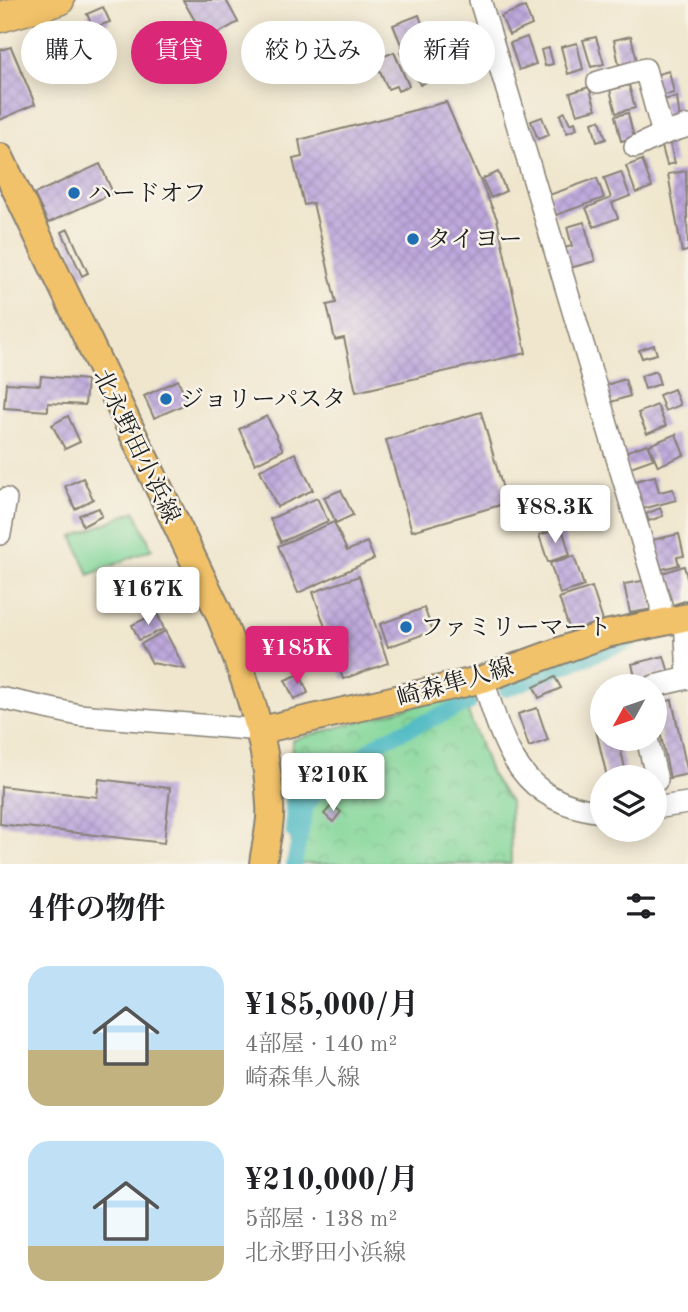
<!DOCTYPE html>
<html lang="ja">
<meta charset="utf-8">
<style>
:root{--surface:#fff;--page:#f2f2f2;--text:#202124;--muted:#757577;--accent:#db2777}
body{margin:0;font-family:"Old Standard TT","Noto Serif JP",serif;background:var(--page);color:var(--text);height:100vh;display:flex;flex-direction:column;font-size:26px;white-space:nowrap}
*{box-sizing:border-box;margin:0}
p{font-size:23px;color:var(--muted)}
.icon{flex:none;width:38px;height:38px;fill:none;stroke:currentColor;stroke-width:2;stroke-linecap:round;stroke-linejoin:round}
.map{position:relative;height:864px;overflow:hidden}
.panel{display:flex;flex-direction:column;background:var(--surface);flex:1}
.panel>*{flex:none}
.hud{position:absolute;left:21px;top:21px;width:648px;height:63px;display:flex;gap:14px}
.needle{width:46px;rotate:230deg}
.controls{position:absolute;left:590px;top:674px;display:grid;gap:14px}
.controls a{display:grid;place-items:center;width:77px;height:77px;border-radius:50%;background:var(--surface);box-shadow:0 4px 18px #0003;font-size:35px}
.price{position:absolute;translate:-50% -60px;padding:0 16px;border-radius:7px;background:#fff;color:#222;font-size:23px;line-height:46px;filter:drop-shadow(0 2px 4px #0008)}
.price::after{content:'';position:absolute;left:50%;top:42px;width:21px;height:16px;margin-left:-10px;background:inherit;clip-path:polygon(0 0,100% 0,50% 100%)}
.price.current{background:var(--accent);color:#fff}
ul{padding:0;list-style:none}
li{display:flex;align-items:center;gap:21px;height:175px;padding:0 28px}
li span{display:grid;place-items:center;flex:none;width:196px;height:140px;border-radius:21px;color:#555}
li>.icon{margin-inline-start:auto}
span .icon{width:84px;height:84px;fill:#fffc;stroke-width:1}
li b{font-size:30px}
h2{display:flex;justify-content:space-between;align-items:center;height:84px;padding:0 28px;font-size:30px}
.tag{padding:0 24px;border-radius:32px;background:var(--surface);box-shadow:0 4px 18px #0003;font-size:24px;line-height:63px}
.tag.current{background:var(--accent);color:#fff}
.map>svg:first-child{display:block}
.grass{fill:#81d698;stroke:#4e795a;stroke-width:2}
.park{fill:url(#park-crowns);stroke:#4e795a;stroke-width:2}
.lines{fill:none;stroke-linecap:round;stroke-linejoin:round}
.canal{stroke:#4bb9c3;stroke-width:16}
.building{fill:url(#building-cross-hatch)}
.minor-casing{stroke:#868174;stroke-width:24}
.major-casing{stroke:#868174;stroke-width:30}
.highway-casing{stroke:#868174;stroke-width:33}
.minor{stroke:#fff;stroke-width:21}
.major{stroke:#f2c26a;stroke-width:26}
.highway{stroke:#f2c26a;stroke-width:30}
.poi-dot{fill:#1f6fb2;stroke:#f7f3e8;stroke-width:2.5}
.labels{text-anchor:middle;stroke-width:5;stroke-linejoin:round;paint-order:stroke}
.poi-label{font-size:24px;fill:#1c1c1c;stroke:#f7f3e8;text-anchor:start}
.street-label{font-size:24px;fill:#1c1c1c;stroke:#f7f3e8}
</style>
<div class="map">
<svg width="688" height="864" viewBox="0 0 688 864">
<defs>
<pattern id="park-crowns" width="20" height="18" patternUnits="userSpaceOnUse" patternTransform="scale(1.75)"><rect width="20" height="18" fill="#81d698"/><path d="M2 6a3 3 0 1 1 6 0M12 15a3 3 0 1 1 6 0" fill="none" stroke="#6fb782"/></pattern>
<pattern id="building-cross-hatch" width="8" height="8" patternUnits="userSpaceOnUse" patternTransform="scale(1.75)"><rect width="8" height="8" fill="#bea8dc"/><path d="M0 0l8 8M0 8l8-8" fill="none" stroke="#a390bc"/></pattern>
</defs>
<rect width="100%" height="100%" fill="#f7f3e8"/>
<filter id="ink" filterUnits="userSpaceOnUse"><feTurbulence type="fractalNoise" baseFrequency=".0143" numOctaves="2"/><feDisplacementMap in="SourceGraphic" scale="14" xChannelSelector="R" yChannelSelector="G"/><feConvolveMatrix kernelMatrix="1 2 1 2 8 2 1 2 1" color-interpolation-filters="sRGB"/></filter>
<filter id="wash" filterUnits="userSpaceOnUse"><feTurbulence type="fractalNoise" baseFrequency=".00686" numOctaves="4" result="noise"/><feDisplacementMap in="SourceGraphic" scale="28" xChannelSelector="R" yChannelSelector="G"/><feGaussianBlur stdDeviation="1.57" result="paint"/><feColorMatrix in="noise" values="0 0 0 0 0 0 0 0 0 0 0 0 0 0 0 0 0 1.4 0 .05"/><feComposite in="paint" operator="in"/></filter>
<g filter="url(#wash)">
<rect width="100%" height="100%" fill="#f0e6cd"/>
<polygon class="grass" points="135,511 152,549 89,575 73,537"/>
<polygon class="park" points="461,693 491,774 510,802 511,864 291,864 292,740"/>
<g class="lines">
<g class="canal">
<polyline points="506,689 631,640"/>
<polyline points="293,831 293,796"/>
<polyline points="294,864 306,806 314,794 383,740 469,703"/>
</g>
</g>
<g id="blocks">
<g class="building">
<polygon points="183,0 226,0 238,22 206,40"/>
<polygon points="103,7 110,22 93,28 87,14"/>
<polygon points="525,7 532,25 509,35 501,16"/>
<polygon points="419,15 427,38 402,47 393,25"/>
<polygon points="631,36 637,61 619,65 614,40"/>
<polygon points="527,37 536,64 519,70 510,43"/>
<polygon points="596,37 604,64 591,67 583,40"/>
<polygon points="422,43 428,57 406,66 400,52"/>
<polygon points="577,43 583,69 568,74 561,47"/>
<polygon points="11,47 35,104 0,120 0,50"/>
<polygon points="549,48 553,64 545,66 541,50"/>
<polygon points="394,52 409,86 398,91 396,86 388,89 375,60"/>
<polygon points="430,61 437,77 420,85 413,69"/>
<polygon points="669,71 674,93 656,97 651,76"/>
<polygon points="629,85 635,108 616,113 610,90"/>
<polygon points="589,87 596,109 577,114 570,93"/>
<polygon points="677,97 680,120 666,122 662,100"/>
<polygon points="446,102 497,219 526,353 356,392 344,338 335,340 327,305 336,303 313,203 304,205 293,159 302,157 299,140"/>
<polygon points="565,112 570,124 575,122 577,129 567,133 560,115"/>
<polygon points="628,113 634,138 621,141 615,116"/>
<polygon points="542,117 549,135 538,139 531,121"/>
<polygon points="600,120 606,139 597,142 592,122"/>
<polygon points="669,141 675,163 667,165 661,143"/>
<polygon points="642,160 652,187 636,193 626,166"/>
<polygon points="100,164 113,193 48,223 34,194"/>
<polygon points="686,171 688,251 682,252 668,174"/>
<polygon points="498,172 506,191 491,198 482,179"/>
<polygon points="621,172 630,196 612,203 618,218 594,227 586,208 611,198 604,178"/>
<polygon points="597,178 604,198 556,215 549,195"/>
<polygon points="584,222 595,261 570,268 564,248 572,246 567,227"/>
<polygon points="68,229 88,273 82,276 62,232"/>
<polygon points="654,345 657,354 642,358 639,350"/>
<polygon points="656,371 660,384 645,389 641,376"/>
<polygon points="41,376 87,380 85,405 48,403 48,411 4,408 6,383 40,385"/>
<polygon points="625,379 630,396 608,403 603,386"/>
<polygon points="178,380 188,403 154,418 144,396"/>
<polygon points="674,389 680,405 665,411 659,395"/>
<polygon points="657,405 666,426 647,434 638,413"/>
<polygon points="481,412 507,503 412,531 386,440"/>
<polygon points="68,416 80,442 65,449 52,425"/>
<polygon points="267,416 283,450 255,464 239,429"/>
<polygon points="676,434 684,455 658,466 649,445"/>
<polygon points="647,444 653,459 628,468 622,453"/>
<polygon points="295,453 313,490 277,507 260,470"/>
<polygon points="655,476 659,492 673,489 676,500 639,510 631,482"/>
<polygon points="83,478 93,499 75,509 65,486"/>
<polygon points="341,490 353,515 336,523 324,497"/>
<polygon points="317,498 328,521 281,542 270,519"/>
<polygon points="99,508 102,516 83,526 79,515"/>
<polygon points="660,508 663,516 649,521 646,514"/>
<polygon points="334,522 347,551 367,542 374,559 298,593 278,546"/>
<polygon points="562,528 570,555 548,562 539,535"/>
<polygon points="679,534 684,556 677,557 679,565 658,570 652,540"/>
<polygon points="574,556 584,586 560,594 550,563"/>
<polygon points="684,566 688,581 688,600 666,607 656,575"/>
<polygon points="359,576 388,663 343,679 313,592"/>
<polygon points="648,580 653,609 630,613 624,584"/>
<polygon points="147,586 153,598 172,588 176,596 145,612 135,592"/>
<polygon points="592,587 603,621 570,631 559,598"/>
<polygon points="424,608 433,631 388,647 380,624"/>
<polygon points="157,613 164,629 139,640 132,625"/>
<polygon points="165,631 185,669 152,663 141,644"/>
<polygon points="664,656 669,673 636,681 632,664"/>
<polygon points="300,674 308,693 294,699 285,680"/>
<polygon points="555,677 561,688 539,698 534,687"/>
<polygon points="672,700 688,774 670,778 654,704"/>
<polygon points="537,708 548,740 529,747 518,714"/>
<polygon points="602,711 602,738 618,738 627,777 607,777 592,713"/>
<polygon points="99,779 170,788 164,843 0,824 1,786 97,797"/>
<polygon points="332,805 341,812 333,822 324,814"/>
</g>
</g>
</g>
<g filter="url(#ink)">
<use href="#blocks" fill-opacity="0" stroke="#868174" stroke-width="2"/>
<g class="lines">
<g class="minor-casing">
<g id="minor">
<polyline points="480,0 661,605 661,622"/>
<polyline points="598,82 645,69 663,134 688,126"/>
<polyline points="635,147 663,134"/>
<polyline points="0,534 6,499"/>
<path d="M 483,679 C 504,748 520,803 602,812"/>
<polyline points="654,686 688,678 685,617"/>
<polyline points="0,698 79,715 261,730"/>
<polyline points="647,738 657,780"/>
<polyline points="654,808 688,803"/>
</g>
</g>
<g class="major-casing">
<g id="major">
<path d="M 0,157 L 218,611 C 244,674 267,736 270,805 C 272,824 265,845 263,864"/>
<polyline points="261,730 483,679 606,634 688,617"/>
</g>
</g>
<g class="highway-casing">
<polyline id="highway" points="0,17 59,0"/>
</g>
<use href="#minor" class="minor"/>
<use href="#major" class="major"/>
<use href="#highway" class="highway"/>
</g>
</g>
<g class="poi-dot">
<circle cx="74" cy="193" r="7"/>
<circle cx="413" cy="239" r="7"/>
<circle cx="166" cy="399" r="7"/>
<circle cx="406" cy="627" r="7"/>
</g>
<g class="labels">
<g class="poi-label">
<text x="88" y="201">ハードオフ</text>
<text x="427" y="247">タイヨー</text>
<text x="180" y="407">ジョリーパスタ</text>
<text x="420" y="635">ファミリーマート</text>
</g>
<g class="street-label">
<text transform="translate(137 446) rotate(64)" y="8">北永野田小浜線</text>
<text transform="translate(455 682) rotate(-16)" y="8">崎森隼人線</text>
</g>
</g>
</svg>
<div class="controls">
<a><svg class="needle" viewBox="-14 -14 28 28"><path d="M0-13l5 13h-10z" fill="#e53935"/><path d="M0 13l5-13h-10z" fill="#757577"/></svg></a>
<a><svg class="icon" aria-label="layers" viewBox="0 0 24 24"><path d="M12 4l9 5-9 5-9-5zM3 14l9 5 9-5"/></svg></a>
</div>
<b class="price" style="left:555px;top:545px">¥88.3K</b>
<b class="price" style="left:148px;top:627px">¥167K</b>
<b class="price current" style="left:297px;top:686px">¥185K</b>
<b class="price" style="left:333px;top:813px">¥210K</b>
<div class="hud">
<a class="tag">購入</a>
<a class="tag current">賃貸</a>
<a class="tag">絞り込み</a>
<a class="tag">新着</a>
</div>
</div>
<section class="panel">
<h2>4件の物件<svg class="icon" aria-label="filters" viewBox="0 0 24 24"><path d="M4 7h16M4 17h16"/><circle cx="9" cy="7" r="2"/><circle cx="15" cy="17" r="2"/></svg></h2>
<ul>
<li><span style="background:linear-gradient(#bfe0f5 60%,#c2b280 0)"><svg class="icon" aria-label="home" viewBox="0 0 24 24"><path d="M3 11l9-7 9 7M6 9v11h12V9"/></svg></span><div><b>¥185,000/月</b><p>4部屋 · 140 m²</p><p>崎森隼人線</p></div></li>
<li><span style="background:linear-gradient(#bfe0f5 75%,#c2b280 0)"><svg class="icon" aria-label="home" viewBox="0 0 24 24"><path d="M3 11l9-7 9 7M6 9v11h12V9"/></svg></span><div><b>¥210,000/月</b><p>5部屋 · 138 m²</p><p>北永野田小浜線</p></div></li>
</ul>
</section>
